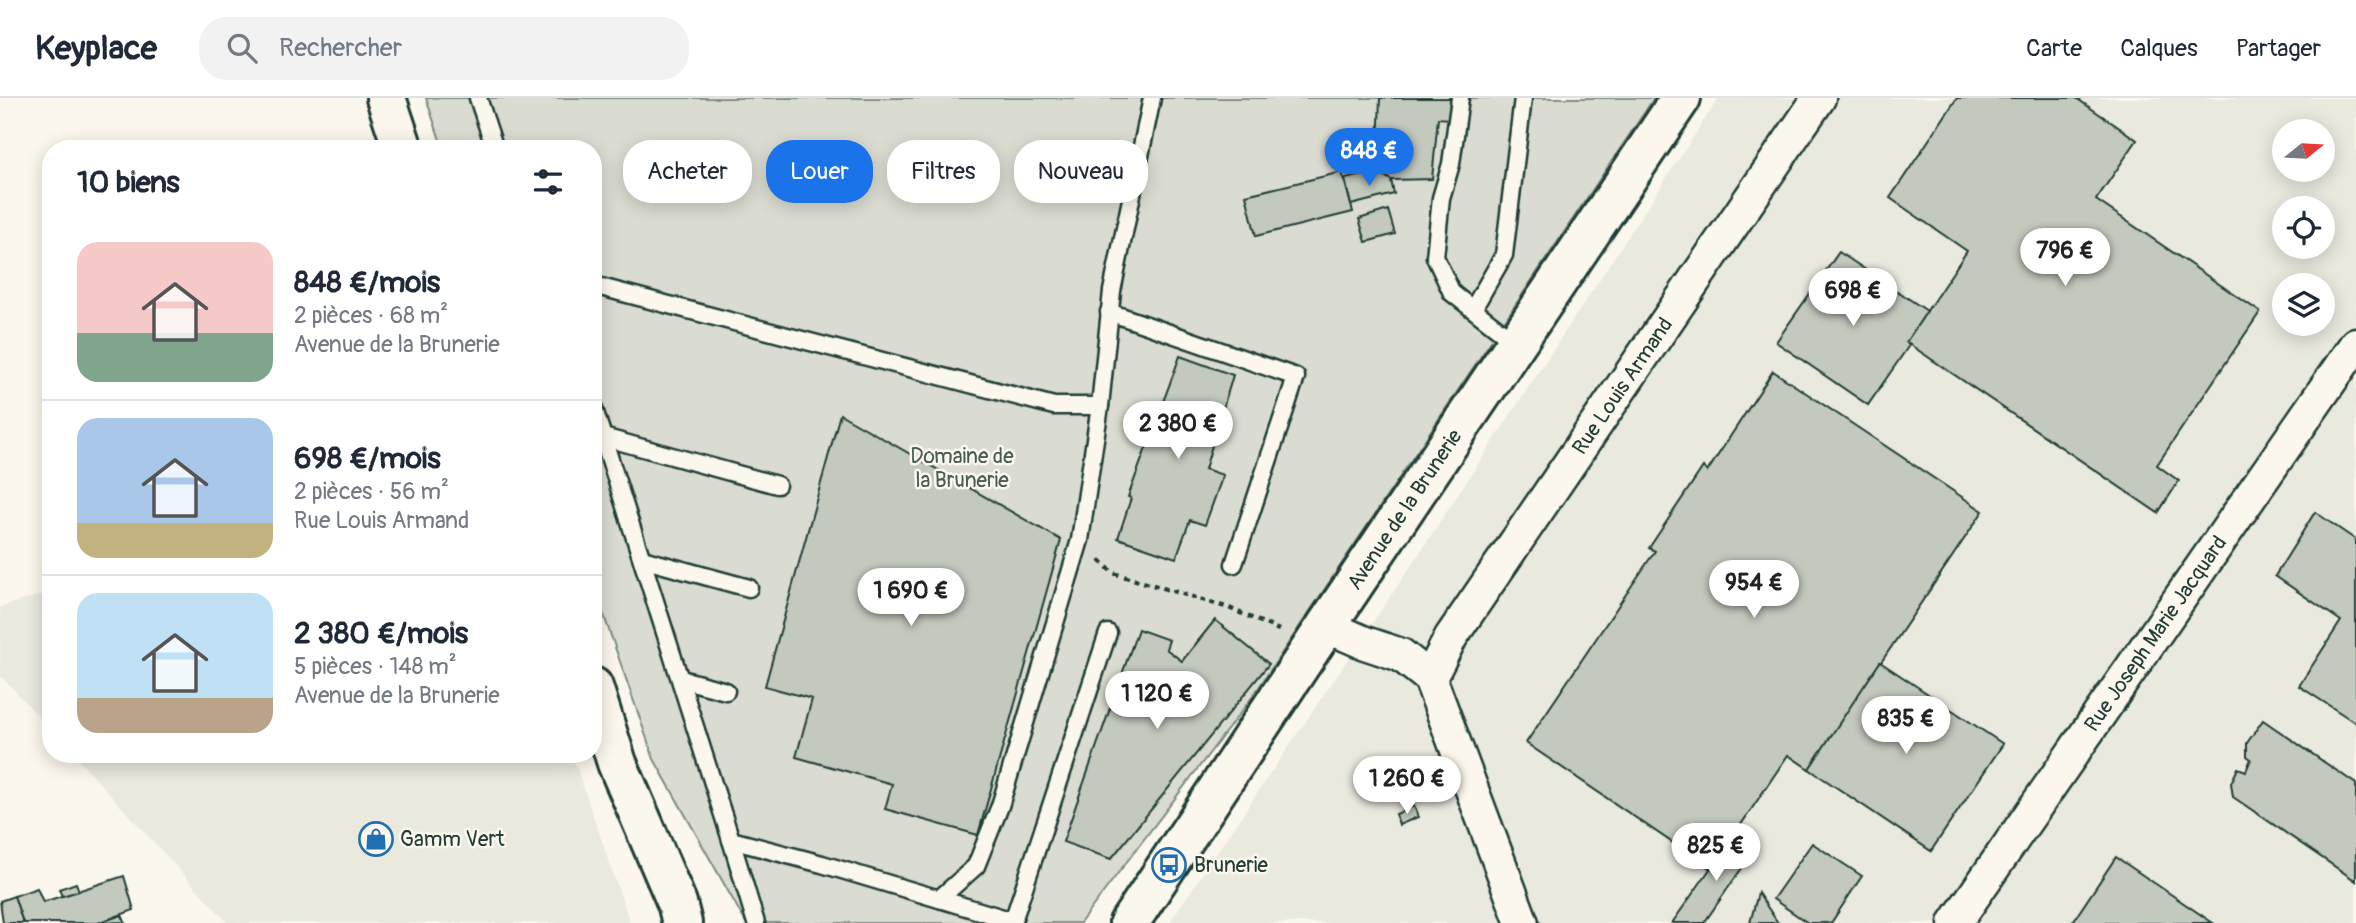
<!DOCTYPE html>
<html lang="fr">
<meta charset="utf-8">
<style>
:root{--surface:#fff;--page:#f2f2f3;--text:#1f2937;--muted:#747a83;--line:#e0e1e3;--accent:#1a73e8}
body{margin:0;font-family:Pangolin,sans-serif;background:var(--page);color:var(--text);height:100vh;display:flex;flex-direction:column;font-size:26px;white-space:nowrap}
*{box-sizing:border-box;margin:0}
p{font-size:23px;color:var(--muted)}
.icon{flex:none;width:38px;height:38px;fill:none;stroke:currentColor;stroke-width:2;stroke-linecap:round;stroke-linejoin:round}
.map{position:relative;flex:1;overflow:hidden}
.details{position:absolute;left:42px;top:42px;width:560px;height:623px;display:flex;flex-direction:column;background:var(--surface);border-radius:28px;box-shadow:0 4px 18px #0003}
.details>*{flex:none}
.top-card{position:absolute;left:623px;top:42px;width:665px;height:63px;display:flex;gap:14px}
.needle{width:46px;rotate:72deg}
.tools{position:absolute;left:2272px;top:21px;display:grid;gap:14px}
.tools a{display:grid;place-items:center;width:63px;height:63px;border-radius:50%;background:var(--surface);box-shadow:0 4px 18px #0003;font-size:35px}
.price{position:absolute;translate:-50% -60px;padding:0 16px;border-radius:24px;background:#fff;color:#222;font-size:23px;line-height:46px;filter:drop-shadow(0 2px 4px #0008)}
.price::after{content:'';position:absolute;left:50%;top:42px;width:21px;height:16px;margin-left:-10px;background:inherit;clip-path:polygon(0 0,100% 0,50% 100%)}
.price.selected{background:var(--accent);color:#fff}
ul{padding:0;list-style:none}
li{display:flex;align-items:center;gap:21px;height:175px;padding:0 35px}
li+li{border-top:2px solid var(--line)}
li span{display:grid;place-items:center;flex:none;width:196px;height:140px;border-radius:21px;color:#555}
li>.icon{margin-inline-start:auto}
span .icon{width:84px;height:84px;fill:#fffc;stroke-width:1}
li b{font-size:30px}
h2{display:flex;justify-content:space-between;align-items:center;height:84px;padding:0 35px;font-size:30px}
.tag{padding:0 24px;border-radius:28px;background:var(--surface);box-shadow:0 4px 18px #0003;font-size:24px;line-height:63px}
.tag.selected{background:var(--accent);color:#fff}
header{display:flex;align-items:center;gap:42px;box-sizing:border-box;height:98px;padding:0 35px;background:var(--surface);border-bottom:2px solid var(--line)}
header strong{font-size:33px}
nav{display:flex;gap:38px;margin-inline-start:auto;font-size:24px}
.search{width:490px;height:63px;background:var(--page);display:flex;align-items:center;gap:18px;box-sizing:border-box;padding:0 24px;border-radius:28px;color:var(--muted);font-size:26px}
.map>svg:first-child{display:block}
.built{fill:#eae9de;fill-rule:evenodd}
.green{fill:#dbdcd1;stroke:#7d8c82;stroke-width:2}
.building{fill:#c4c9be;stroke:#1f3d34;stroke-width:2}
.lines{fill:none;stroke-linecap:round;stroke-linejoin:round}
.service-casing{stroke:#1f3d34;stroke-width:21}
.minor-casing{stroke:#1f3d34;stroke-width:37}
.primary-casing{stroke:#1f3d34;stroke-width:44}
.path{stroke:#1f3d34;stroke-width:4.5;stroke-dasharray:5 5;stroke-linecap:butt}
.service{stroke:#fbf7ec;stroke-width:16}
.minor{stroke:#fbf7ec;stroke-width:32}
.primary{stroke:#fbf7ec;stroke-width:38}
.labels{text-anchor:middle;stroke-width:5;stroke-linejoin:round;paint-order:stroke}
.street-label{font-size:21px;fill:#1f3d34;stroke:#fbf7ec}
.park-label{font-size:21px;fill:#455d53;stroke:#fbf7ec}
.poi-label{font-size:21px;fill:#1f3d34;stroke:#fbf7ec;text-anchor:start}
</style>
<header>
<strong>Keyplace</strong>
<div class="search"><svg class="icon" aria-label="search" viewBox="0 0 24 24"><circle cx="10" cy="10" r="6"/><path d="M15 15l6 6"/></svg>Rechercher</div>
<nav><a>Carte</a><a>Calques</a><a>Partager</a></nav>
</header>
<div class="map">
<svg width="2356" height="825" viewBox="0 0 2356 825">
<rect width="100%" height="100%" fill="#fbf7ec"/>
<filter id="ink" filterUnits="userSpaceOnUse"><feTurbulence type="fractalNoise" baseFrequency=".0143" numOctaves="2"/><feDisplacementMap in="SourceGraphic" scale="14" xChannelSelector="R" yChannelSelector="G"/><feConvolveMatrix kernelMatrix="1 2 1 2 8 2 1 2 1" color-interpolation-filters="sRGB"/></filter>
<g filter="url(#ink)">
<g class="built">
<path d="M 1719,0 L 2356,0 L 2356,825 L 1169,825 L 1409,471 ZM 2284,33 L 2322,33 L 2322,72 L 2284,72 ZM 2284,110 L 2322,110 L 2322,149 L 2284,149 ZM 2284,187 L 2322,187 L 2322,226 L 2284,226 Z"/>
<polygon points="51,494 51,632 0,577 0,509"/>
<polygon points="73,656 572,656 630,825 228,825"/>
</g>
<polygon class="green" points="426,0 1654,0 1253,598 1080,825 746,825 654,661 593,486 593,51 443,51"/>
<g class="building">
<polygon points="1380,0 1450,0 1449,21 1438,20 1432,81 1391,82 1377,74"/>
<polygon points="1957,0 2076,0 2137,42 2096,102 2260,214 2157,367 2179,383 2158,415 1906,244 1967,153 1890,100"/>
<polygon points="1342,74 1353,114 1256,138 1246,97"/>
<polygon points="1377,74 1391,82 1394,96 1351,107 1345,81"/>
<polygon points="1388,112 1395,136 1366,144 1359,121"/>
<polygon points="1839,154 1927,213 1906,244 1910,246 1868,307 1776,244"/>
<polygon points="1180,258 1233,277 1205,371 1223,377 1205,427 1190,422 1176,460 1118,440 1131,400 1128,399"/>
<polygon points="1773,273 1983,413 1809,671 1788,657 1711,771 1526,645 1655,453 1649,450 1703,369 1707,374"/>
<polygon points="840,316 1061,442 978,737 885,711 892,686 796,659 812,601 765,588"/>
<polygon points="2315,414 2356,442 2356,625 2299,588 2341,523 2275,478"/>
<polygon points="1215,522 1269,566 1111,761 1063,744 1138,531 1169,542 1166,551 1182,563"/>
<polygon points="1880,564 2003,646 1931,753 1809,671"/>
<polygon points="2263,622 2356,686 2356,783 2233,699 2231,685 2238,670 2246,673 2251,661 2247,658 2247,645"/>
<polygon points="1414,708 1418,719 1399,727 1396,716"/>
<polygon points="1734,737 1755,751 1704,825 1672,825"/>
<polygon points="1812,745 1862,778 1831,825 1808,825 1773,801"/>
<polygon points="2116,759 2213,825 2072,825"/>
<polygon points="124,778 134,812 98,825 23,825 14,798 37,790 43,804"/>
<polygon points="76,785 79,793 62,798 59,791"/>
<polygon points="1758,795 1778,825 1750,825"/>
<polygon points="14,798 23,825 3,825 0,803"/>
<polygon points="122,817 125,824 98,825"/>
</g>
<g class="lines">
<g class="service-casing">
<g id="service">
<polyline points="478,0 495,51"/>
<polyline points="1460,0 1451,66 1441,100 1435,159 1452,195 1516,245"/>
<polyline points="593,187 1054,308 1100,308 1112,193 1152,0"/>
<polyline points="1473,211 1504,157 1523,0"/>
<polyline points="1109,214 1296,279 1234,466"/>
<polyline points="593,308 731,742 822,766 1013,823 1011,825"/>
<polyline points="603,339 777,387"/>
<polyline points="642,461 749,490"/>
<polyline points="681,581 726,593"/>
<polyline points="731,742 756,825"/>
<polyline points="939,801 976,768 1000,708 1080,442 1100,308"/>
<polyline points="1013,823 1108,535"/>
</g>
</g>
<g class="minor-casing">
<g id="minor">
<polyline points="1326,528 1365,545 1401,557 1430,580 1522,825"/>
<path id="s1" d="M 1430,580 L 1451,539 L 1819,0"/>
<path id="s2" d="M 1955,825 L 2356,246"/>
</g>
</g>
<g class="primary-casing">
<g id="primary">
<polyline points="386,0 403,51"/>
<polyline points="593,589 617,665 677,805 682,825"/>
<path id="s3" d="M 1129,825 L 1326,528 L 1681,0"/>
</g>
</g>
<polyline class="path" points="1100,462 1113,475 1229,510 1279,532"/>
<use href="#service" class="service"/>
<use href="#minor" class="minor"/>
<use href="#primary" class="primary"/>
</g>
</g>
<defs>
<g id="shop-ring" transform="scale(1.75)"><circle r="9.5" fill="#fbf7ec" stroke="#1f6fb2" stroke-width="1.5"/><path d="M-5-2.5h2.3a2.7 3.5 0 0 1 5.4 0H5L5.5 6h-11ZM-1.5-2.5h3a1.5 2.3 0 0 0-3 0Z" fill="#1f6fb2"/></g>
<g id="bus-ring" transform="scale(1.75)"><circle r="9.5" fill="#fbf7ec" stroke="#1f6fb2" stroke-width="1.5"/><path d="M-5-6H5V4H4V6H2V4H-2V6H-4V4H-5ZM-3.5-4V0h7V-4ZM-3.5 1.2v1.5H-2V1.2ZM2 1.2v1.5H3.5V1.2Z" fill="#1f6fb2"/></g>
</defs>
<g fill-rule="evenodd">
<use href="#shop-ring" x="376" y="741"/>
<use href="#bus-ring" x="1169" y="767"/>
</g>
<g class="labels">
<g class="street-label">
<text dy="7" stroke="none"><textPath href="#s1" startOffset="350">Rue Louis Armand</textPath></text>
<text dy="7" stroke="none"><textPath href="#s3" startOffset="497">Avenue de la Brunerie</textPath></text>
<text dy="7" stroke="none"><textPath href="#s2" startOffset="352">Rue Joseph Marie Jacquard</textPath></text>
</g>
<g class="park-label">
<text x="962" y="365">Domaine de<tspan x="962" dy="24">la Brunerie</tspan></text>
</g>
<g class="poi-label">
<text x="400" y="748">Gamm Vert</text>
<text x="1194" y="774">Brunerie</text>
</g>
</g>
</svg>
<div class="tools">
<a><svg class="needle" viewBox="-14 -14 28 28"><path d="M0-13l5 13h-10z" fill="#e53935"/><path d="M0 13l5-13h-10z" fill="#747a83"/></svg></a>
<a><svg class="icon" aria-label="locate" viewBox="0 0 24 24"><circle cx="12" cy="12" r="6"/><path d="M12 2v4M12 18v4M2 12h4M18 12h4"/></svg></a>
<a><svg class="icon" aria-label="layers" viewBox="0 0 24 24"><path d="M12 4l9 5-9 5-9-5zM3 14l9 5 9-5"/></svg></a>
</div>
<b class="price selected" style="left:1369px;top:90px">848 €</b>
<b class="price" style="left:2065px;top:190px">796 €</b>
<b class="price" style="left:1853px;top:230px">698 €</b>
<b class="price" style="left:1178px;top:363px">2 380 €</b>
<b class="price" style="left:1754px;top:522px">954 €</b>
<b class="price" style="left:911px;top:530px">1 690 €</b>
<b class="price" style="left:1157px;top:633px">1 120 €</b>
<b class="price" style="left:1906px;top:658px">835 €</b>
<b class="price" style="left:1407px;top:718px">1 260 €</b>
<b class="price" style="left:1716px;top:785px">825 €</b>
<div class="top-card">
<a class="tag">Acheter</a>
<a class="tag selected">Louer</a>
<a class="tag">Filtres</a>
<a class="tag">Nouveau</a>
</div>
<section class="details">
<h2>10 biens<svg class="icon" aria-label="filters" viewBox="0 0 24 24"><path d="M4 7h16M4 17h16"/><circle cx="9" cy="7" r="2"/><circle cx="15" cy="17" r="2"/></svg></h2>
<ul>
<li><span style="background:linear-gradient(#f6c9c9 65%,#7fa58c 0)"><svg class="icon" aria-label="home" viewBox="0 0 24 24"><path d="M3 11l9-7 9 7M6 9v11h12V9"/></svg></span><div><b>848 €/mois</b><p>2 pièces · 68 m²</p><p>Avenue de la Brunerie</p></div></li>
<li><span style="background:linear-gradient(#a9c7e8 75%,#c2b280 0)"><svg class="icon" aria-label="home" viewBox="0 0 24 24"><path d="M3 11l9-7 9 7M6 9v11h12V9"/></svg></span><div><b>698 €/mois</b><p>2 pièces · 56 m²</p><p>Rue Louis Armand</p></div></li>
<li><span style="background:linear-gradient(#bfe0f5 75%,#b9a48a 0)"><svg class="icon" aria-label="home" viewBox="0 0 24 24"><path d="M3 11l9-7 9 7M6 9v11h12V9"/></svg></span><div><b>2 380 €/mois</b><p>5 pièces · 148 m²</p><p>Avenue de la Brunerie</p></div></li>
</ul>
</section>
</div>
